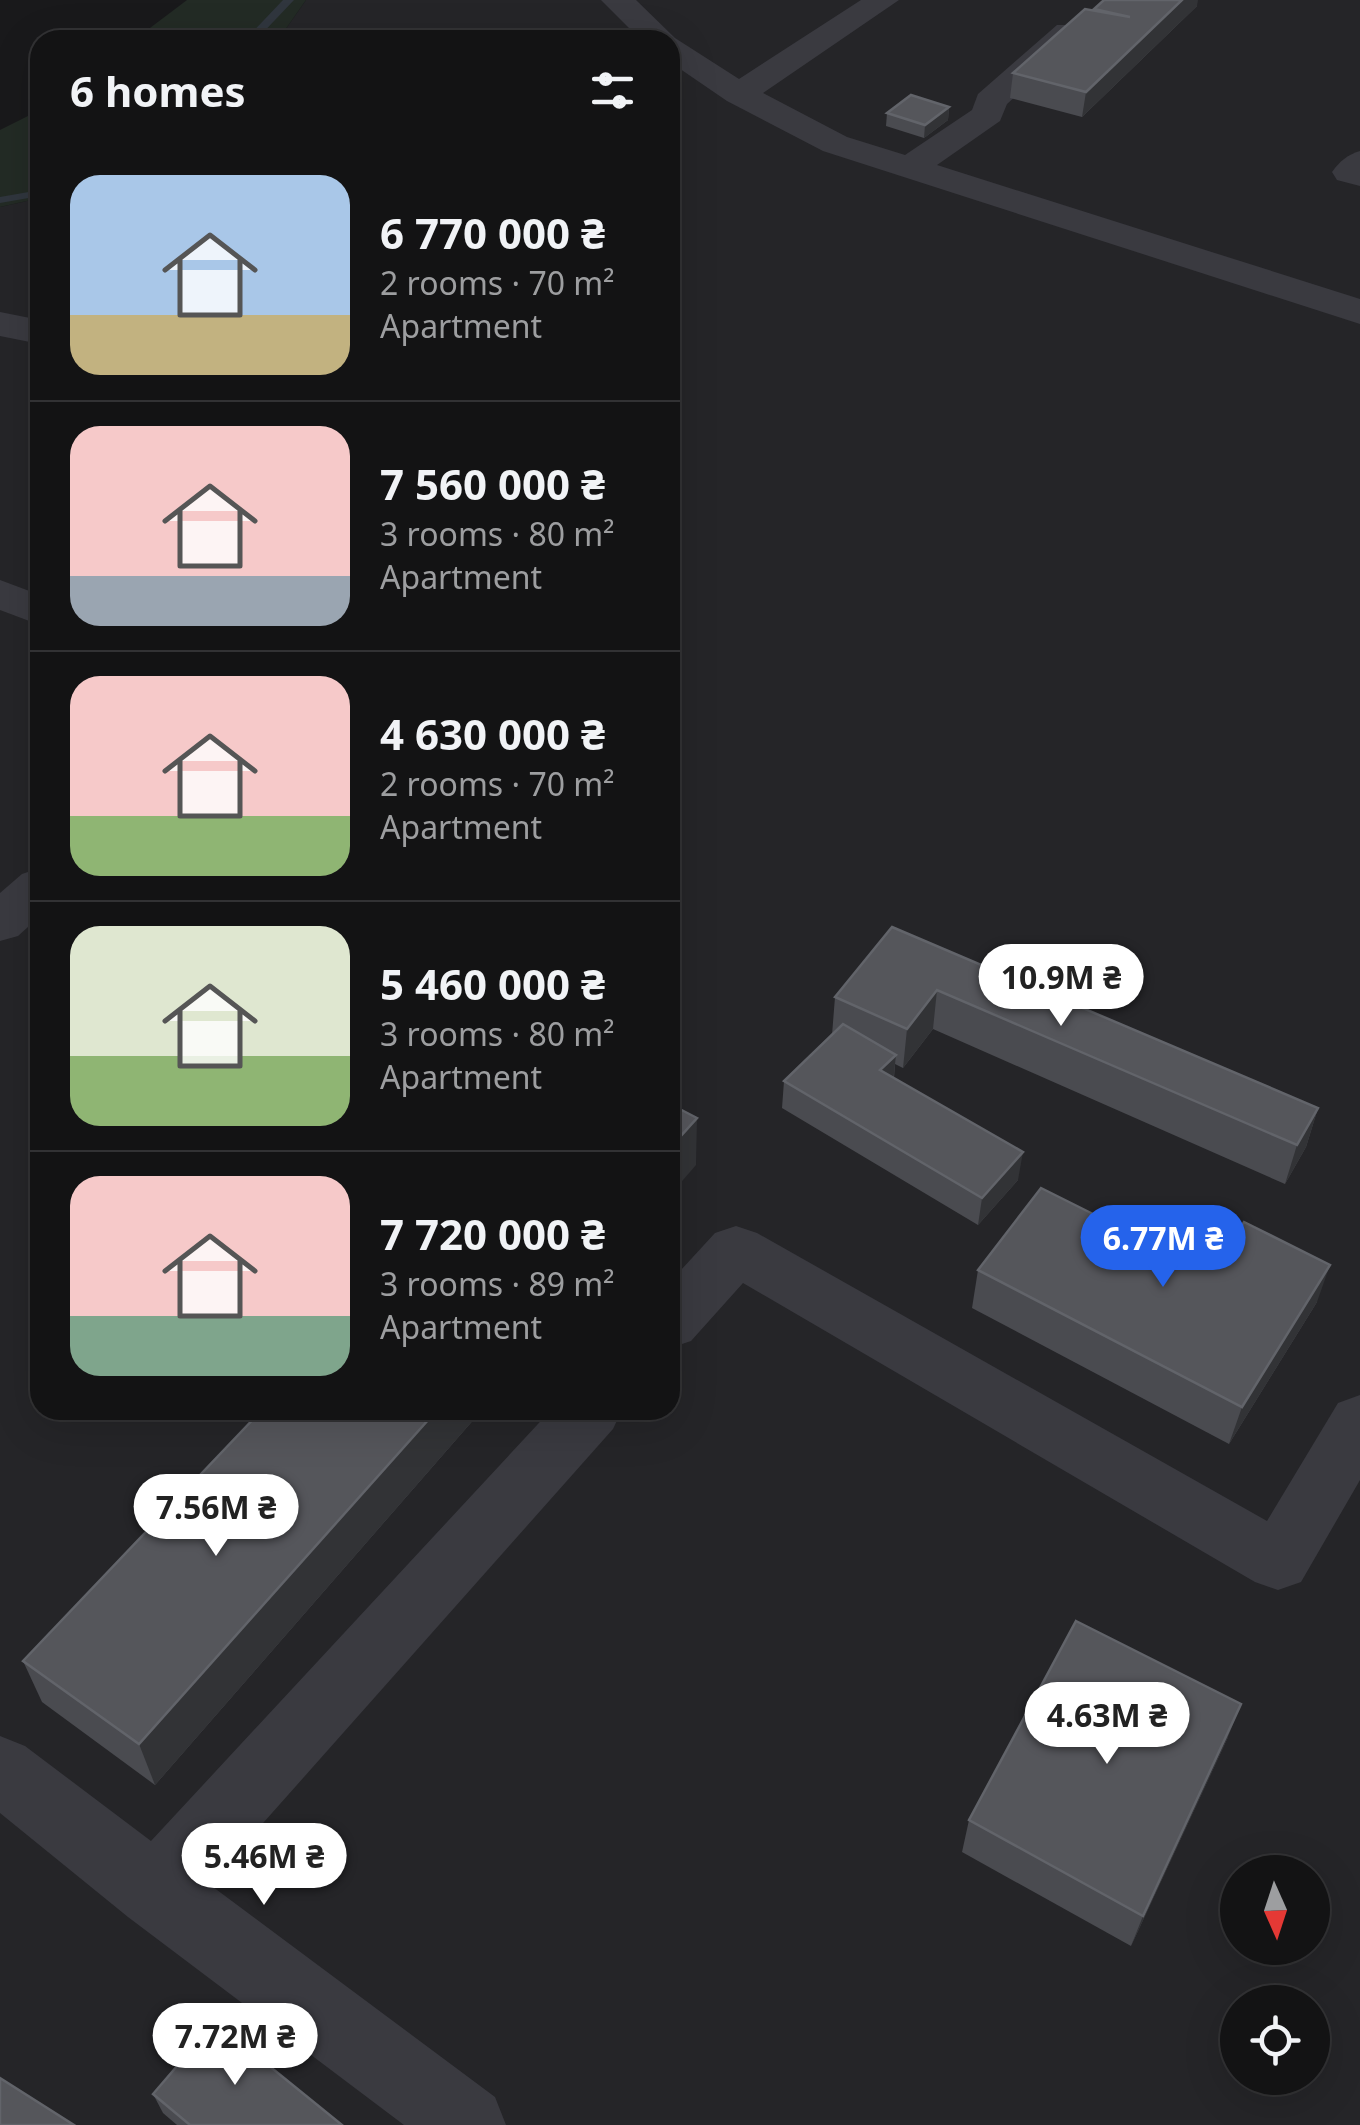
<!DOCTYPE html>
<meta charset="utf-8">
<style>
:root{--surface:#131314;--page:#202022;--text:#f1f3f6;--muted:#9d9ea0;--line:#323234;--accent:#2563eb}
body{margin:0;font-family:"Noto Sans",sans-serif;background:var(--page);color:var(--text);height:100vh;display:flex;flex-direction:column;font-size:38px;white-space:nowrap}
*{box-sizing:border-box;margin:0}
p{font-size:32px;color:var(--muted)}
.icon{flex:none;width:55px;height:55px;fill:none;stroke:currentColor;stroke-width:2;stroke-linecap:round;stroke-linejoin:round}
.map{position:relative;flex:1;overflow:hidden}
.side{position:absolute;left:30px;top:30px;width:650px;height:1390px;display:flex;flex-direction:column;background:var(--surface);border-radius:30px;box-shadow:0 10px 40px #0002,0 0 0 2px var(--line)}
.side>*{flex:none}
.needle{width:65px;rotate:177deg}
.fabs{position:absolute;left:1220px;top:1855px;display:grid;gap:20px}
.fabs a{display:grid;place-items:center;width:110px;height:110px;border-radius:50%;background:var(--surface);box-shadow:0 10px 40px #0002,0 0 0 2px var(--line);font-size:50px}
.price{position:absolute;translate:-50% -85px;padding:0 22px;border-radius:35px;background:#fff;color:#222;font-size:32px;line-height:65px;filter:drop-shadow(0 2px 5px #0008)}
.price::after{content:'';position:absolute;left:50%;top:60px;width:30px;height:22px;margin-left:-15px;background:inherit;clip-path:polygon(0 0,100% 0,50% 100%)}
.price.active{background:var(--accent);color:#fff}
ul{padding:0;list-style:none}
li{display:flex;align-items:center;gap:30px;height:250px;padding:0 40px}
li+li{border-top:2px solid var(--line)}
li span{display:grid;place-items:center;flex:none;width:280px;height:200px;border-radius:30px;color:#555}
li>.icon{margin-inline-start:auto}
span .icon{width:120px;height:120px;fill:#fffc;stroke-width:1}
li b{font-size:42px}
h2{display:flex;justify-content:space-between;align-items:center;height:120px;padding:0 40px;font-size:42px}
.map>svg:first-child{display:block}
.built{fill:#252528;fill-rule:evenodd}
.green{fill:#232b25}
.lines{fill:none;stroke-linecap:round;stroke-linejoin:round}
.stream{fill:#30363e;fill-rule:evenodd}
.minor{fill:#3a3a40;fill-rule:evenodd}
.wall{fill:#4a4b50}
.shaded-wall{fill:#323336}
.building{fill:#55565b;stroke:#62646a;stroke-width:2.5}
</style>
<div class="map">
<svg width="1360" height="2125" viewBox="0 0 1360 2125">
<rect width="100%" height="100%" fill="#19191b"/>
<path class="built" d="M 306,0 L 1360,0 L 1360,2125 L 0,2125 L 0,207 L 40,198 L 40,1410 L 670,1410 L 670,40 L 278,40 ZM 1238,1872 L 1312,1872 L 1312,1948 L 1238,1948 ZM 1238,2002 L 1312,2002 L 1312,2078 L 1238,2078 Z"/>
<g class="green">
<polygon points="187,0 306,0 278,40 134,40"/>
<polygon points="40,110 40,198 0,207 0,130"/>
</g>
<g class="lines">
<g class="stream">
<polygon points="283,0 294,0 256,40 245,40"/>
<polygon points="40,190 40,196 0,203 0,197"/>
</g>
<g class="minor">
<polygon points="601,0 636,0 675,38 739,79 861,0 899,0 763,93 847,137 905,155 972,110 978,94 1057,25 1079,25 1084,32 1079,39 1007,104 1000,121 937,165 1360,299 1360,324 823,151 727,101 670,62 670,40 641,40"/>
<path d="M 1360,151 L 1360,186 L 1337,180 L 1332,172 C 1340,161 1347,155 1360,151 Z"/>
<polygon points="0,312 40,320 40,344 0,336"/>
<polygon points="0,580 40,595 40,625 0,610"/>
<polygon points="40,868 40,916 18,936 0,941 0,893 22,874"/>
<polygon points="736,1226 757,1233 1267,1521 1338,1403 1360,1395 1360,1480 1301,1582 1278,1590 1255,1582 743,1283 691,1341 670,1348 670,1282 715,1233"/>
<polygon points="551,1410 622,1410 613,1429 209,1884 495,2097 506,2125 404,2125 128,1917 0,1813 0,1736 25,1746 151,1841"/>
</g>
</g>
<g class="wall">
<polygon points="1197,6 1082,117 1010,98 1013,73 1094,10 1094,9"/>
<polygon points="949,107 948,120 924,138 886,126 887,113"/>
<polygon points="892,927 1318,1108 1306,1147 1285,1184 933,1029 903,1068 895,1064 894,1078 1018,1180 978,1225 782,1108 784,1081 832,1035 835,997"/>
<polygon points="1171,1253 1317,1302 1229,1444 972,1308 978,1270"/>
<polygon points="262,1410 482,1410 155,1785 42,1702 23,1661"/>
<polygon points="1228,1737 1131,1946 962,1852 969,1820"/>
<polygon points="153,2094 342,2125 177,2125 163,2113"/>
</g>
<g class="shaded-wall">
<polygon points="1182,0 1198,0 1197,6 1082,117 1086,92"/>
<polygon points="949,107 948,120 924,138 925,125"/>
<polygon points="937,990 933,1029 903,1068 907,1029"/>
<polygon points="896,1055 893,1082 880,1070"/>
<polygon points="1318,1108 1306,1147 1285,1184 1297,1145"/>
<polygon points="697,1118 696,1165 670,1195 670,1148"/>
<polygon points="1023,1152 1018,1180 978,1225 982,1198"/>
<polygon points="1330,1265 1317,1302 1229,1444 1242,1407"/>
<polygon points="437,1410 482,1410 155,1785 139,1744"/>
<polygon points="1241,1704 1228,1737 1131,1946 1143,1916"/>
</g>
<g class="building">
<polygon points="1104,0 1182,0 1086,92 1013,73 1085,9 1130,17 1094,9"/>
<polygon points="911,95 949,107 925,125 887,113"/>
<polygon points="892,927 1318,1108 1297,1145 937,990 907,1029 835,997"/>
<polygon points="843,1024 896,1055 880,1070 1023,1152 982,1198 784,1081"/>
<polygon points="670,1104 697,1118 670,1148"/>
<polygon points="1041,1188 1171,1253 1193,1221 1232,1240 1244,1222 1330,1265 1242,1407 978,1270"/>
<polygon points="262,1410 437,1410 139,1744 23,1661"/>
<polygon points="1076,1621 1241,1704 1143,1916 969,1820"/>
<polygon points="215,2022 342,2125 190,2125 153,2094"/>
<polygon points="0,2078 74,2125 0,2125"/>
</g>
</svg>
<div class="fabs">
<a><svg class="needle" viewBox="-14 -14 28 28"><path d="M0-13l5 13h-10z" fill="#e53935"/><path d="M0 13l5-13h-10z" fill="#9d9ea0"/></svg></a>
<a><svg class="icon" aria-label="locate" viewBox="0 0 24 24"><circle cx="12" cy="12" r="6"/><path d="M12 2v4M12 18v4M2 12h4M18 12h4"/></svg></a>
</div>
<b class="price" style="left:1061px;top:1029px">10.9M ₴</b>
<b class="price active" style="left:1163px;top:1290px">6.77M ₴</b>
<b class="price" style="left:216px;top:1559px">7.56M ₴</b>
<b class="price" style="left:1107px;top:1767px">4.63M ₴</b>
<b class="price" style="left:264px;top:1908px">5.46M ₴</b>
<b class="price" style="left:235px;top:2088px">7.72M ₴</b>
<section class="side">
<h2>6 homes<svg class="icon" aria-label="filters" viewBox="0 0 24 24"><path d="M4 7h16M4 17h16"/><circle cx="9" cy="7" r="2"/><circle cx="15" cy="17" r="2"/></svg></h2>
<ul>
<li><span style="background:linear-gradient(#a9c7e8 70%,#c2b280 0)"><svg class="icon" aria-label="home" viewBox="0 0 24 24"><path d="M3 11l9-7 9 7M6 9v11h12V9"/></svg></span><div><b>6 770 000 ₴</b><p>2 rooms · 70 m²</p><p>Apartment</p></div></li>
<li><span style="background:linear-gradient(#f6c9c9 75%,#9aa5b1 0)"><svg class="icon" aria-label="home" viewBox="0 0 24 24"><path d="M3 11l9-7 9 7M6 9v11h12V9"/></svg></span><div><b>7 560 000 ₴</b><p>3 rooms · 80 m²</p><p>Apartment</p></div></li>
<li><span style="background:linear-gradient(#f6c9c9 70%,#8fb573 0)"><svg class="icon" aria-label="home" viewBox="0 0 24 24"><path d="M3 11l9-7 9 7M6 9v11h12V9"/></svg></span><div><b>4 630 000 ₴</b><p>2 rooms · 70 m²</p><p>Apartment</p></div></li>
<li><span style="background:linear-gradient(#dfe7d0 65%,#8fb573 0)"><svg class="icon" aria-label="home" viewBox="0 0 24 24"><path d="M3 11l9-7 9 7M6 9v11h12V9"/></svg></span><div><b>5 460 000 ₴</b><p>3 rooms · 80 m²</p><p>Apartment</p></div></li>
<li><span style="background:linear-gradient(#f6c9c9 70%,#7fa58c 0)"><svg class="icon" aria-label="home" viewBox="0 0 24 24"><path d="M3 11l9-7 9 7M6 9v11h12V9"/></svg></span><div><b>7 720 000 ₴</b><p>3 rooms · 89 m²</p><p>Apartment</p></div></li>
</ul>
</section>
</div>
